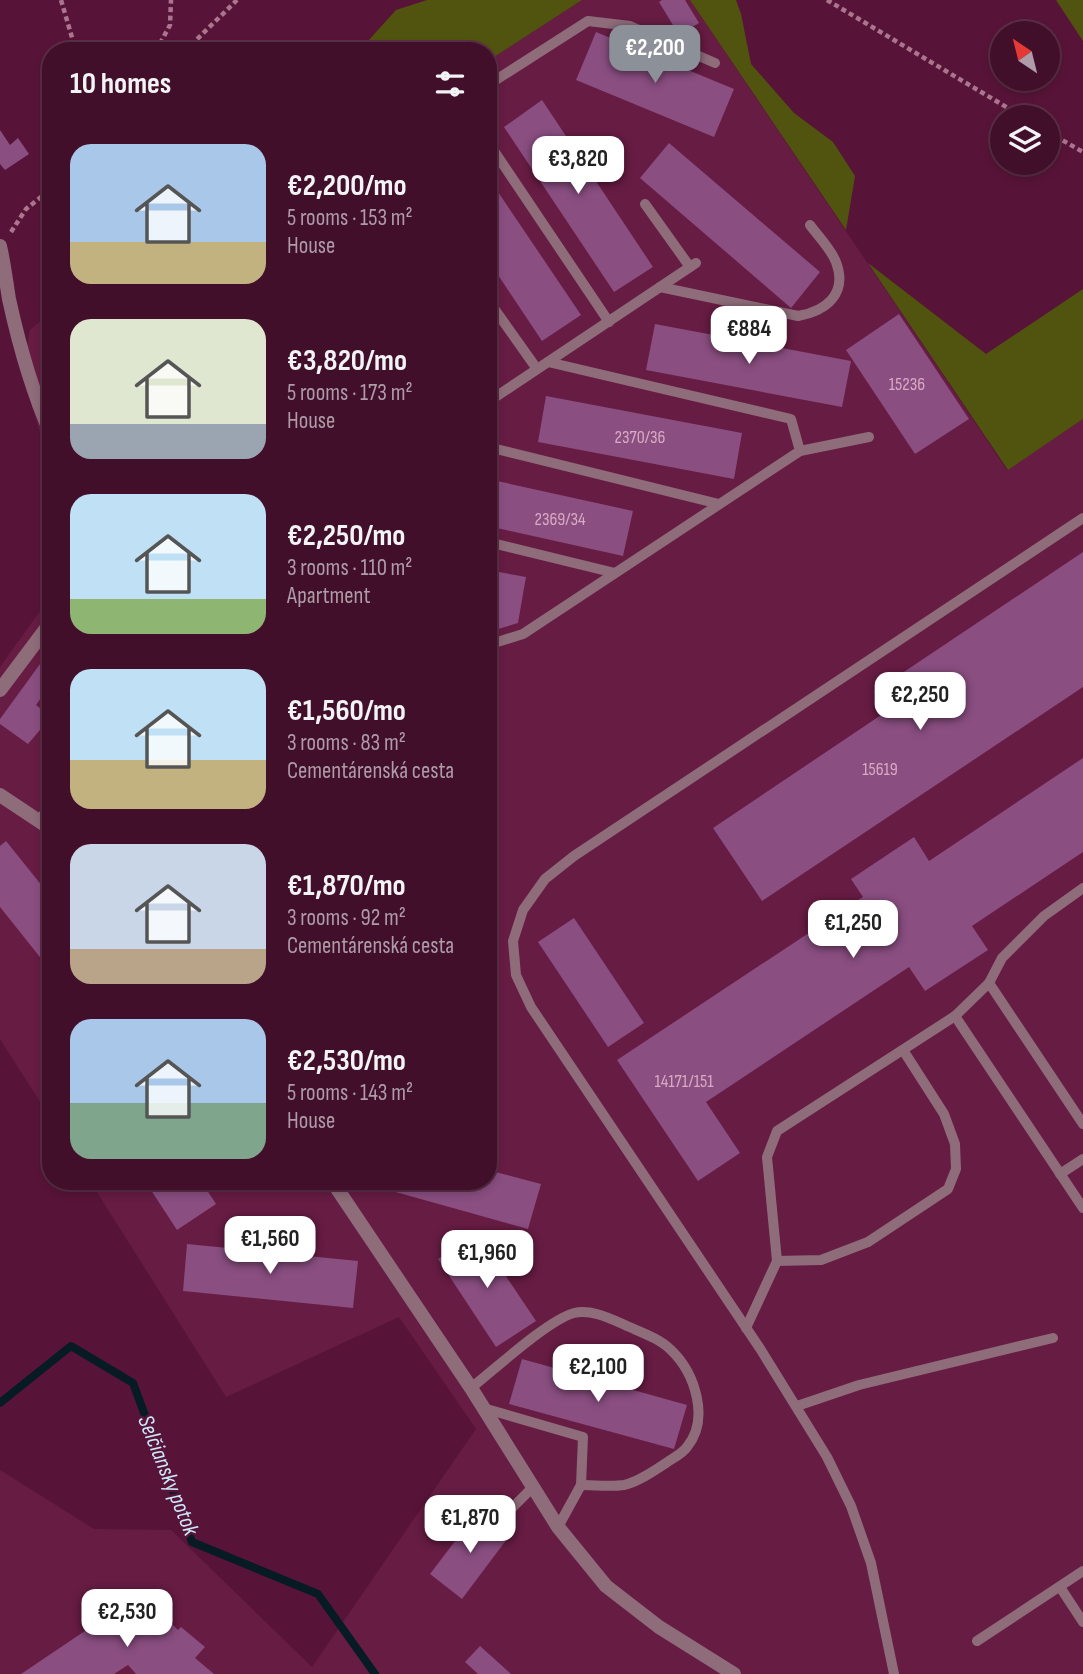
<!DOCTYPE html>
<meta charset="utf-8">
<style>
:root{--surface:#420f2a;--page:#491832;--text:#f1f3f6;--muted:#ae9ca8;--line:#5a2f47;--accent:#8c9099}
body{margin:0;font-family:"Sofia Sans Condensed",sans-serif;background:var(--page);color:var(--text);height:100vh;display:flex;flex-direction:column;font-size:26px;white-space:nowrap}
*{box-sizing:border-box;margin:0}
p{font-size:23px;color:var(--muted)}
.icon{flex:none;width:38px;height:38px;fill:none;stroke:currentColor;stroke-width:2;stroke-linecap:round;stroke-linejoin:round}
.map{position:relative;flex:1;overflow:hidden}
.details{position:absolute;left:42px;top:42px;width:455px;height:1148px;display:flex;flex-direction:column;background:var(--surface);border-radius:28px;box-shadow:0 4px 10px #0003,0 0 0 2px var(--line)}
.details>*{flex:none}
.needle{width:46px;rotate:325deg}
.fabs{position:absolute;left:990px;top:21px;display:grid;gap:14px}
.fabs a{display:grid;place-items:center;width:70px;height:70px;border-radius:50%;background:var(--surface);box-shadow:0 4px 10px #0003,0 0 0 2px var(--line);font-size:35px}
.price{position:absolute;translate:-50% -60px;padding:0 16px;border-radius:14px;background:#fff;color:#222;font-size:23px;line-height:46px;filter:drop-shadow(0 2px 4px #0008)}
.price::after{content:'';position:absolute;left:50%;top:42px;width:21px;height:16px;margin-left:-10px;background:inherit;clip-path:polygon(0 0,100% 0,50% 100%)}
.price.current{background:var(--accent);color:#fff}
ul{padding:0;list-style:none}
li{display:flex;align-items:center;gap:21px;height:175px;padding:0 28px}
li span{display:grid;place-items:center;flex:none;width:196px;height:140px;border-radius:21px;color:#555}
li>.icon{margin-inline-start:auto}
span .icon{width:84px;height:84px;fill:#fffc;stroke-width:1}
li b{font-size:30px}
h2{display:flex;justify-content:space-between;align-items:center;height:84px;padding:0 28px;font-size:30px}
.map>svg:first-child{display:block}
.built{fill:#671c43}
.green{fill:#50540e}
.lines{fill:none;stroke-linecap:round;stroke-linejoin:round}
.stream{stroke:#071b25;stroke-width:8}
.building{fill:#8a4e81}
.path{stroke:#ab758f;stroke-width:4.5;stroke-dasharray:5 3.5;stroke-linecap:butt}
.lane{stroke:#8e6c7a;stroke-width:10}
.street{stroke:#8e6c7a;stroke-width:14}
.labels{text-anchor:middle;stroke-width:5;stroke-linejoin:round;paint-order:stroke}
.number-label{font-size:18px;fill:#d9aac4}
.water-label{font-size:23px;font-style:italic;fill:#cbe9fa;stroke:#581438}
</style>
<div class="map">
<svg width="1083" height="1674" viewBox="0 0 1083 1674">
<rect width="100%" height="100%" fill="#581438"/>
<g class="built">
<polygon points="582,0 690,0 1007,470 1083,419 1083,1674 0,1674 0,1470 94,1529 171,1530 312,1667 476,1429 399,1317 226,1397 90,1181 488,1181 488,61"/>
<polygon points="51,312 51,470 22,373 30,330"/>
<polygon points="51,596 51,1119 0,1039 0,667"/>
</g>
<g class="green">
<polygon points="427,0 582,0 488,61 488,51 359,51 396,10"/>
<polygon points="690,0 736,0 741,14 751,64 794,113 833,142 855,176 846,230"/>
<polygon points="1056,0 1083,0 1083,41"/>
<polygon points="868,263 986,354 1083,289 1083,419 1008,470"/>
</g>
<g class="lines">
<polyline class="stream" points="0,1403 71,1346 133,1383 192,1542 318,1594 375,1674"/>
</g>
<g class="building">
<polygon points="662,0 685,0 699,23 679,35 659,2"/>
<polygon points="596,32 734,89 714,137 576,80"/>
<polygon points="542,100 653,267 614,292 504,127"/>
<polygon points="0,130 10,145 18,138 29,154 5,170 0,164"/>
<polygon points="669,143 820,272 791,308 640,178"/>
<polygon points="488,177 581,315 542,341 488,260"/>
<polygon points="899,314 969,419 915,454 846,350"/>
<polygon points="655,324 851,361 842,407 646,370"/>
<polygon points="546,396 742,433 734,479 538,442"/>
<polygon points="488,479 633,511 623,556 488,526"/>
<polygon points="1083,552 1083,687 762,901 713,828 887,711 874,692"/>
<polygon points="488,570 526,577 518,623 488,632"/>
<polygon points="51,649 51,684 36,705 51,717 28,744 0,724 0,719"/>
<polygon points="1083,758 1083,852 972,926 988,950 925,991 909,967 706,1102 740,1153 698,1181 617,1060 863,897 851,879 914,837 929,861"/>
<polygon points="6,841 51,897 51,971 0,907 0,846"/>
<polygon points="574,918 644,1023 608,1047 538,942"/>
<polygon points="488,1170 541,1184 528,1229 360,1182 488,1181"/>
<polygon points="145,1181 201,1181 216,1204 177,1230"/>
<polygon points="477,1233 536,1321 496,1347 438,1259"/>
<polygon points="187,1244 358,1261 353,1308 183,1291"/>
<polygon points="522,1359 687,1405 674,1449 509,1404"/>
<polygon points="478,1511 510,1535 462,1599 430,1574"/>
<polygon points="128,1602 155,1624 164,1616 178,1630 181,1627 205,1647 195,1658 214,1674 136,1674 128,1665 114,1674 21,1674"/>
<polygon points="480,1646 511,1674 478,1674 465,1662"/>
</g>
<g class="lines">
<g class="path">
<polyline points="61,0 76,51"/>
<polyline points="827,0 1023,117"/>
<polyline points="156,51 170,25 171,0"/>
<polyline points="185,51 237,0"/>
<polyline points="1048,132 1083,152"/>
<polyline points="11,232 26,209 51,189"/>
</g>
<g class="lane">
<polyline points="488,85 588,21 630,26 715,63"/>
<polyline points="488,142 609,322"/>
<polyline points="645,204 690,267"/>
<path d="M 660,287 L 798,316 C 826,311 848,294 836,262 C 831,249 818,236 810,225"/>
<polyline points="488,300 537,369"/>
<polyline points="488,402 696,263"/>
<polyline points="488,447 719,504"/>
<polyline points="800,451 869,437"/>
<polyline points="488,542 615,573"/>
<polyline points="488,645 523,634 800,451 791,419 548,362"/>
<polyline points="40,820 51,803"/>
<polyline points="1083,888 1044,916 1002,958 989,983 1083,1124"/>
<polyline points="989,983 955,1016 1083,1208"/>
<polyline points="1060,1174 1083,1159"/>
<polyline points="777,1261 821,1260 868,1242 948,1189 956,1169 955,1144 944,1114 903,1050"/>
<polyline points="746,1328 777,1261 767,1157 777,1131 955,1016"/>
<path d="M 471,1388 C 494,1370 548,1320 574,1313 C 591,1309 609,1318 625,1325 C 640,1332 659,1338 671,1350 C 695,1373 710,1419 687,1447 C 682,1454 673,1458 666,1463 C 654,1471 638,1482 624,1485 C 611,1487 595,1485 581,1485"/>
<polyline points="797,1406 859,1385 1053,1338"/>
<polyline points="483,1408 583,1437 581,1485 558,1527"/>
<polyline points="503,1517 532,1488"/>
<polyline points="1060,1587 1083,1622"/>
<polyline points="977,1641 1083,1571"/>
<polyline points="894,1674 871,1563 851,1506 827,1457 761,1350 531,1007 516,975 513,941 523,910 545,879 574,856 1083,518"/>
</g>
<g class="street">
<path d="M 0,246 C 4,263 6,281 9,299 C 19,345 32,391 51,434"/>
<polyline points="0,690 51,622"/>
<polyline points="0,795 51,829"/>
<polyline points="332,1181 471,1388 558,1527 606,1586 659,1627 734,1674"/>
</g>
</g>
<g class="labels">
<g class="number-label">
<text x="907" y="390">15236</text>
<text x="640" y="443">2370/36</text>
<text x="560" y="525">2369/34</text>
<text x="880" y="775">15619</text>
<text x="684" y="1087">14171/151</text>
</g>
<g class="water-label">
<text transform="translate(169 1475) rotate(68)" y="8">Selčiansky potok</text>
</g>
</g>
</svg>
<div class="fabs">
<a><svg class="needle" viewBox="-14 -14 28 28"><path d="M0-13l5 13h-10z" fill="#e53935"/><path d="M0 13l5-13h-10z" fill="#ae9ca8"/></svg></a>
<a><svg class="icon" aria-label="layers" viewBox="0 0 24 24"><path d="M12 4l9 5-9 5-9-5zM3 14l9 5 9-5"/></svg></a>
</div>
<b class="price current" style="left:655px;top:85px">€2,200</b>
<b class="price" style="left:578px;top:196px">€3,820</b>
<b class="price" style="left:749px;top:366px">€884</b>
<b class="price" style="left:920px;top:732px">€2,250</b>
<b class="price" style="left:853px;top:960px">€1,250</b>
<b class="price" style="left:270px;top:1276px">€1,560</b>
<b class="price" style="left:487px;top:1290px">€1,960</b>
<b class="price" style="left:598px;top:1404px">€2,100</b>
<b class="price" style="left:470px;top:1555px">€1,870</b>
<b class="price" style="left:127px;top:1649px">€2,530</b>
<section class="details">
<h2>10 homes<svg class="icon" aria-label="filters" viewBox="0 0 24 24"><path d="M4 7h16M4 17h16"/><circle cx="9" cy="7" r="2"/><circle cx="15" cy="17" r="2"/></svg></h2>
<ul>
<li><span style="background:linear-gradient(#a9c7e8 70%,#c2b280 0)"><svg class="icon" aria-label="home" viewBox="0 0 24 24"><path d="M3 11l9-7 9 7M6 9v11h12V9"/></svg></span><div><b>€2,200/mo</b><p>5 rooms · 153 m²</p><p>House</p></div></li>
<li><span style="background:linear-gradient(#dfe7d0 75%,#9aa5b1 0)"><svg class="icon" aria-label="home" viewBox="0 0 24 24"><path d="M3 11l9-7 9 7M6 9v11h12V9"/></svg></span><div><b>€3,820/mo</b><p>5 rooms · 173 m²</p><p>House</p></div></li>
<li><span style="background:linear-gradient(#bfe0f5 75%,#8fb573 0)"><svg class="icon" aria-label="home" viewBox="0 0 24 24"><path d="M3 11l9-7 9 7M6 9v11h12V9"/></svg></span><div><b>€2,250/mo</b><p>3 rooms · 110 m²</p><p>Apartment</p></div></li>
<li><span style="background:linear-gradient(#bfe0f5 65%,#c2b280 0)"><svg class="icon" aria-label="home" viewBox="0 0 24 24"><path d="M3 11l9-7 9 7M6 9v11h12V9"/></svg></span><div><b>€1,560/mo</b><p>3 rooms · 83 m²</p><p>Cementárenská cesta</p></div></li>
<li><span style="background:linear-gradient(#c9d6e8 75%,#b9a48a 0)"><svg class="icon" aria-label="home" viewBox="0 0 24 24"><path d="M3 11l9-7 9 7M6 9v11h12V9"/></svg></span><div><b>€1,870/mo</b><p>3 rooms · 92 m²</p><p>Cementárenská cesta</p></div></li>
<li><span style="background:linear-gradient(#a9c7e8 60%,#7fa58c 0)"><svg class="icon" aria-label="home" viewBox="0 0 24 24"><path d="M3 11l9-7 9 7M6 9v11h12V9"/></svg></span><div><b>€2,530/mo</b><p>5 rooms · 143 m²</p><p>House</p></div></li>
</ul>
</section>
</div>
